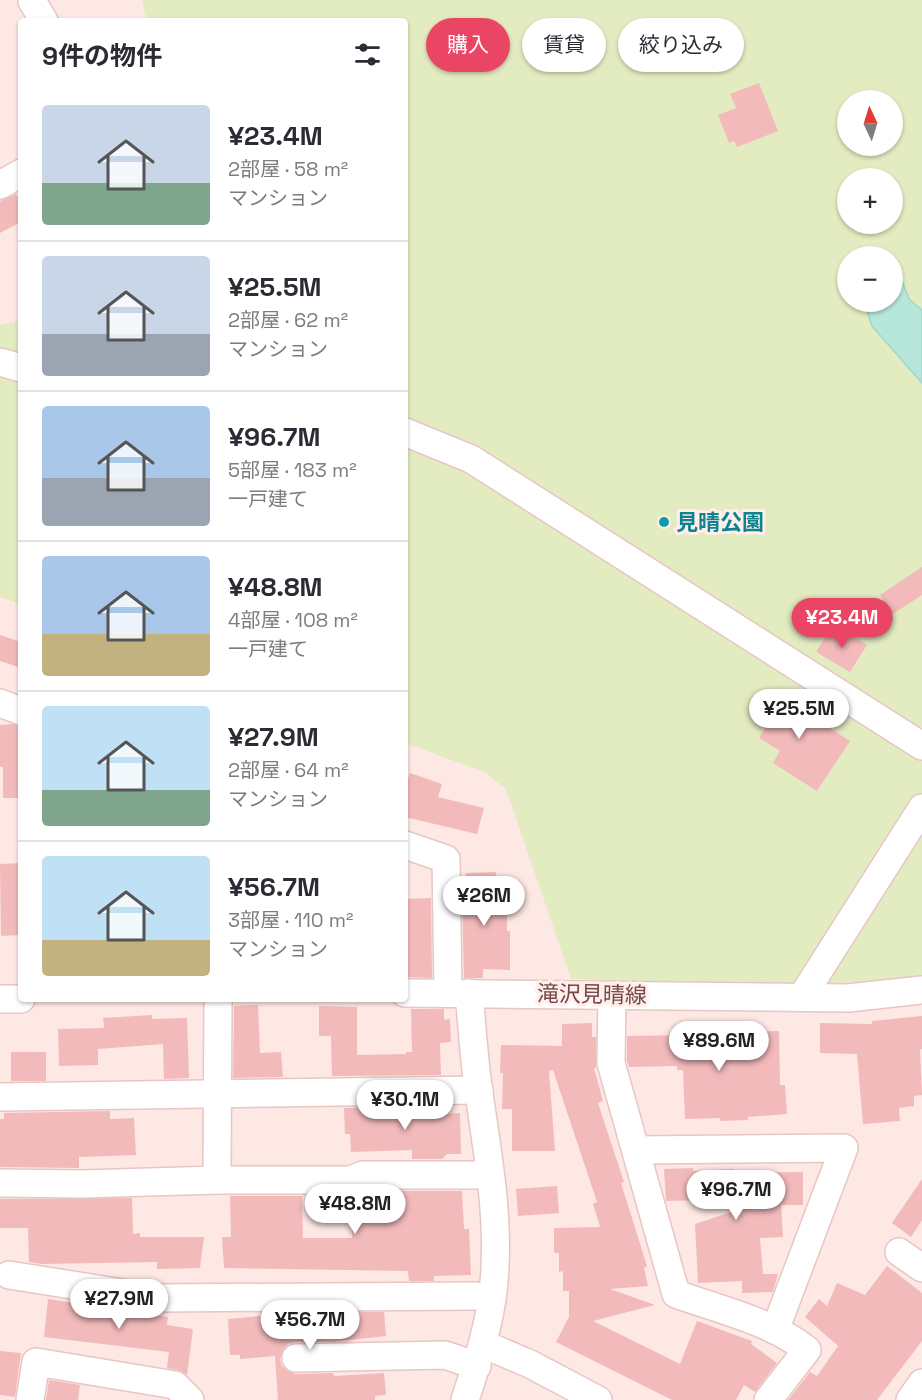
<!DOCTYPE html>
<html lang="ja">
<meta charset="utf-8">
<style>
:root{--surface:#fff;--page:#f7f7f7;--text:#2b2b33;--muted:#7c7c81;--line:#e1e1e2;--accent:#eb4565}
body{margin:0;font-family:"Space Grotesk","Noto Sans JP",sans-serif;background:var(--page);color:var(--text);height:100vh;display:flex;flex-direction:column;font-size:22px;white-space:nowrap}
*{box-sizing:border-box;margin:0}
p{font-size:20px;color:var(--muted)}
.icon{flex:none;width:33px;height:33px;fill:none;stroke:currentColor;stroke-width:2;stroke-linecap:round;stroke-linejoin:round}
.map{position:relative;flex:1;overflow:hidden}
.drawer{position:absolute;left:18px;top:18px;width:390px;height:984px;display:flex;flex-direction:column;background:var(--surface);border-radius:6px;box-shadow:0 2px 4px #0004}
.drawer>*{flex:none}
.guide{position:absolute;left:426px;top:18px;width:405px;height:54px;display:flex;gap:12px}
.needle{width:39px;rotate:356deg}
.fabs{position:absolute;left:837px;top:90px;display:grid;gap:12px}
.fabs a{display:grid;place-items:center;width:66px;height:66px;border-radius:50%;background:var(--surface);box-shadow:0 2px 4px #0004;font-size:30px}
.price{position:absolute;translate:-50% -51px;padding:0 14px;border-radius:21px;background:#fff;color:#222;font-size:20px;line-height:39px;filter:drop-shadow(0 2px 3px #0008)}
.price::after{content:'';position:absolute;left:50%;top:36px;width:18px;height:14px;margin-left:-9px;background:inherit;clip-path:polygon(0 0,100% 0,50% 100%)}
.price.active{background:var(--accent);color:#fff}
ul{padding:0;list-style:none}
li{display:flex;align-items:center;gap:18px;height:150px;padding:0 24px}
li+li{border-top:2px solid var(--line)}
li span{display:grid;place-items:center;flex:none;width:168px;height:120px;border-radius:6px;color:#555}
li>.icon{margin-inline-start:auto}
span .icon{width:72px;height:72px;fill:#fffc;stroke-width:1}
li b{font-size:26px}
h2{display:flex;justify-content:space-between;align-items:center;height:72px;padding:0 24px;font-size:26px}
.pill{padding:0 21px;border-radius:27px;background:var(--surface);box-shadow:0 2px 4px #0004;font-size:21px;line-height:54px}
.pill.active{background:var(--accent);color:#fff}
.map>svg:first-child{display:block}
.green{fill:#e3ebc1;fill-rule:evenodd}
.water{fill:#b7e7da;stroke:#9dd9c9;stroke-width:1.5}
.building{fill:#f3babb}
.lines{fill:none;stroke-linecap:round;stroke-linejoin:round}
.minor-casing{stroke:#e7c6c4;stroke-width:30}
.minor{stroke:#fff;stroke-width:27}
.culture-dot{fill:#0f9aa8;stroke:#ffeeea;stroke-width:2}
.labels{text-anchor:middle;stroke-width:6;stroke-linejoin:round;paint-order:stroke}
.culture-label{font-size:22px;font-weight:bold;fill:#0d838f;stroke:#ffeeea;text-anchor:start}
.street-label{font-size:22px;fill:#76484b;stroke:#ffeeea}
</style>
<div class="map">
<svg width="922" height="1400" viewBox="0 0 922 1400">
<rect width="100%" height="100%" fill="#fde8e3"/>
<g class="green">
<path d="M 142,0 L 922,0 L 922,975 C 808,992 687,981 571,979 L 506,789 L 484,772 L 405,743 L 405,21 L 147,21 ZM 848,100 L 892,100 L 892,146 L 848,146 ZM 848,178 L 892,178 L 892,224 L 848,224 ZM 848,256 L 892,256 L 892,302 L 848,302 Z"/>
<polygon points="21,320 21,604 0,597 0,325"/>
</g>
<polygon class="water" points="893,276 902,281 909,299 922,310 922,383 872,326 864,302 892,302"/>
<g class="building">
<polygon points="759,83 778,131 737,147 734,141 729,143 718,115 736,108 730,94"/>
<polygon points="16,194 21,204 21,222 0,233 0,201"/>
<polygon points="922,567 922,595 893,614 880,595"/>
<polygon points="833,625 867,645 850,672 816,652"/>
<polygon points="0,635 21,642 21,668 0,661"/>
<polygon points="771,690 850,741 817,791 773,763 780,751 759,738 765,728 752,719"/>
<polygon points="12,724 21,726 21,798 3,798 3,767 0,767 0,725"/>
<polygon points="410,773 442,784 438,797 484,808 477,834 405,817 405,787"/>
<polygon points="21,863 21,935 1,936 0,864"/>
<polygon points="496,872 497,902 507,902 507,931 510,931 510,970 483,969 483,978 464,978 462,897 466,897 466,873"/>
<polygon points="431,898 432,978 405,977 405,899"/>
<polygon points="258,1005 260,1053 281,1052 283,1077 233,1078 234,1006"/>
<polygon points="319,1006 357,1007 357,1055 406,1054 406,1052 412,1052 411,1009 444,1009 444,1020 450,1019 451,1042 440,1043 441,1075 332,1076 331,1036 319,1036"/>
<polygon points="152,1015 152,1019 187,1018 189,1078 164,1079 163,1044 98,1049 98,1065 59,1066 58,1029 104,1028 103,1018"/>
<polygon points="922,1016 922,1049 920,1049 922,1095 914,1096 914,1106 899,1108 900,1121 863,1124 857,1054 820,1053 820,1023 872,1024 872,1021"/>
<polygon points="592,1023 592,1037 596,1037 596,1068 594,1068 603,1101 598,1103 624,1182 621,1183 647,1266 644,1268 648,1286 610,1289 655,1305 593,1321 680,1364 697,1321 752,1341 751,1344 777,1363 755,1392 744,1385 736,1400 672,1400 556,1342 569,1317 569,1291 563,1291 563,1271 559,1272 559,1253 554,1253 554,1228 600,1227 593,1204 597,1202 553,1070 549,1071 555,1151 512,1151 512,1109 502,1109 503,1073 500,1073 501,1045 562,1046 562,1024"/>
<polygon points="779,1031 780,1085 785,1085 787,1114 748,1117 748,1120 720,1121 720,1118 685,1119 683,1070 677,1070 677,1066 629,1067 627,1061 627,1036 750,1034 750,1032"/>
<rect x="11" y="1052" width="35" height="29"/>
<polygon points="442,1106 442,1108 446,1108 446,1114 460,1113 461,1154 447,1154 442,1159 412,1159 412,1150 351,1152 350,1134 345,1134 344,1108"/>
<polygon points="110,1111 110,1119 134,1118 136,1155 79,1157 79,1168 0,1167 0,1119 4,1119 4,1113"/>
<polygon points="693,1168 693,1171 733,1169 734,1173 803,1172 803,1205 781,1205 783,1237 760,1238 763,1274 778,1274 773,1292 742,1293 742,1281 698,1283 695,1224 774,1198 666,1201 664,1169"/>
<polygon points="922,1179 922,1220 911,1237 892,1223"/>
<polygon points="557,1186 559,1213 518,1216 516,1189"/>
<polygon points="366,1191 462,1191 464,1229 469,1229 471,1275 434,1276 434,1281 409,1281 408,1271 224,1268 222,1237 231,1237 230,1196 302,1196 303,1238 352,1238 351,1196"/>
<polygon points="132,1198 133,1234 140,1233 140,1237 204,1237 200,1268 157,1269 157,1262 42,1264 29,1262 28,1228 0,1228 0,1199"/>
<polygon points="887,1266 922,1293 922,1341 877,1400 788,1400 810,1372 817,1376 838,1346 805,1317 819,1299 827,1306 837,1283 865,1295"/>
<polygon points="48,1299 168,1317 167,1325 193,1329 187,1375 178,1370 167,1368 169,1352 44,1337"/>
<polygon points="364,1312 384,1312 386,1336 332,1342 295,1342 288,1344 283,1350 280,1359 282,1366 288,1371 296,1374 333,1373 334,1376 384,1373 386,1395 375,1396 375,1400 278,1400 275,1356 240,1359 240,1355 230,1355 228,1319 292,1313 341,1313 341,1314"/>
<polygon points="0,1351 21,1353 15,1397 0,1395"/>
<polygon points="49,1380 80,1385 78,1400 46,1400"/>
</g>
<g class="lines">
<g class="minor-casing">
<g id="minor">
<polyline points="32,1 44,21"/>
<polyline points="0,185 21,173"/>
<polyline points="0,362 21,368"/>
<polyline points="405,432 471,459 922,746"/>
<polyline points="0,703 21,711"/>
<polyline points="405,845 446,859 448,992"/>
<polyline points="405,993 848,998 922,990"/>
<path d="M 612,995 L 611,1063 L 676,1294 C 718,1309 773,1322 807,1350 L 768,1400"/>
<polyline points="802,997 922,808"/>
<polyline points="0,999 21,999"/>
<polyline points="0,1097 479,1090"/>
<polyline points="636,1150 844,1148 775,1330"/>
<polyline points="217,1180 218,999"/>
<polyline points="0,1183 82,1184 217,1180 351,1180 363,1175 475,1175"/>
<polyline points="899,1252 922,1268"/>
<polyline points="9,1275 154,1298 476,1296"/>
<polyline points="483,1344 530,1364 598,1400"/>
<polyline points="296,1358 445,1355 477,1366"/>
<polyline points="30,1400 36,1362 175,1385 190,1400"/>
<path d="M 465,1400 C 479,1357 494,1312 495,1266 C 498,1208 487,1151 479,1093 C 474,1060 472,1026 469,993"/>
<polyline points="910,1400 922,1383"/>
</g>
</g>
<use href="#minor" class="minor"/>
</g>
<circle class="culture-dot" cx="664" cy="522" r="6"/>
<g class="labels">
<g class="culture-label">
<text x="676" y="530">見晴公園</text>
</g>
<g class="street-label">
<text transform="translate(592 994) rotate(1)" y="8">滝沢見晴線</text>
</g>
</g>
</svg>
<div class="fabs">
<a><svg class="needle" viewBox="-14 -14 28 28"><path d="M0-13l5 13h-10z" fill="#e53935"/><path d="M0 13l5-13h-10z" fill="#7c7c81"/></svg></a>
<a>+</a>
<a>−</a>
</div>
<b class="price active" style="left:842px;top:649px">¥23.4M</b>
<b class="price" style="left:799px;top:740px">¥25.5M</b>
<b class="price" style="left:484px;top:927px">¥26M</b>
<b class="price" style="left:719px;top:1072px">¥89.6M</b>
<b class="price" style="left:405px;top:1131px">¥30.1M</b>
<b class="price" style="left:736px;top:1221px">¥96.7M</b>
<b class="price" style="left:355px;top:1235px">¥48.8M</b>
<b class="price" style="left:119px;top:1330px">¥27.9M</b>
<b class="price" style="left:310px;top:1351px">¥56.7M</b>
<div class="guide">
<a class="pill active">購入</a>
<a class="pill">賃貸</a>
<a class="pill">絞り込み</a>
</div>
<section class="drawer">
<h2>9件の物件<svg class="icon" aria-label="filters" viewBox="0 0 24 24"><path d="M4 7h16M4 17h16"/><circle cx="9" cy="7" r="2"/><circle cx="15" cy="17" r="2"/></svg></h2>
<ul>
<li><span style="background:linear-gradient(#c9d6e8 65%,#7fa58c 0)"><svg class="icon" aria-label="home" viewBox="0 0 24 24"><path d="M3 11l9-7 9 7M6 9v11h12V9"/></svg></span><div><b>¥23.4M</b><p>2部屋 · 58 m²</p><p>マンション</p></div></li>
<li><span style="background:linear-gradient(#c9d6e8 65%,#9aa5b1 0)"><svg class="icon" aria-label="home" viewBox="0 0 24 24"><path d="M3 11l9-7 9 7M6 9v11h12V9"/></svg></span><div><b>¥25.5M</b><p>2部屋 · 62 m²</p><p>マンション</p></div></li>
<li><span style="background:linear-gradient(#a9c7e8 60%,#9aa5b1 0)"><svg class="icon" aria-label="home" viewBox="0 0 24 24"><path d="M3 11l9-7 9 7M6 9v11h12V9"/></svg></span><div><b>¥96.7M</b><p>5部屋 · 183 m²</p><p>一戸建て</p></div></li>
<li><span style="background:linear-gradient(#a9c7e8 65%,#c2b280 0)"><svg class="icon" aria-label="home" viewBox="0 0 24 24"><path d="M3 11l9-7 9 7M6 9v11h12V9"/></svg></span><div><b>¥48.8M</b><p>4部屋 · 108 m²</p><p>一戸建て</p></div></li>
<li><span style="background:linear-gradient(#bfe0f5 70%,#7fa58c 0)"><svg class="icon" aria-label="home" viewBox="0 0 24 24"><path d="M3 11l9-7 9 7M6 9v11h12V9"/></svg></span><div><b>¥27.9M</b><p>2部屋 · 64 m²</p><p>マンション</p></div></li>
<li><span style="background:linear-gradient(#bfe0f5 70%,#c2b280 0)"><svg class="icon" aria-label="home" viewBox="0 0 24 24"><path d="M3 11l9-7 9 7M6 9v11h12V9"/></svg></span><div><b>¥56.7M</b><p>3部屋 · 110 m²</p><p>マンション</p></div></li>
</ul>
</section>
</div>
